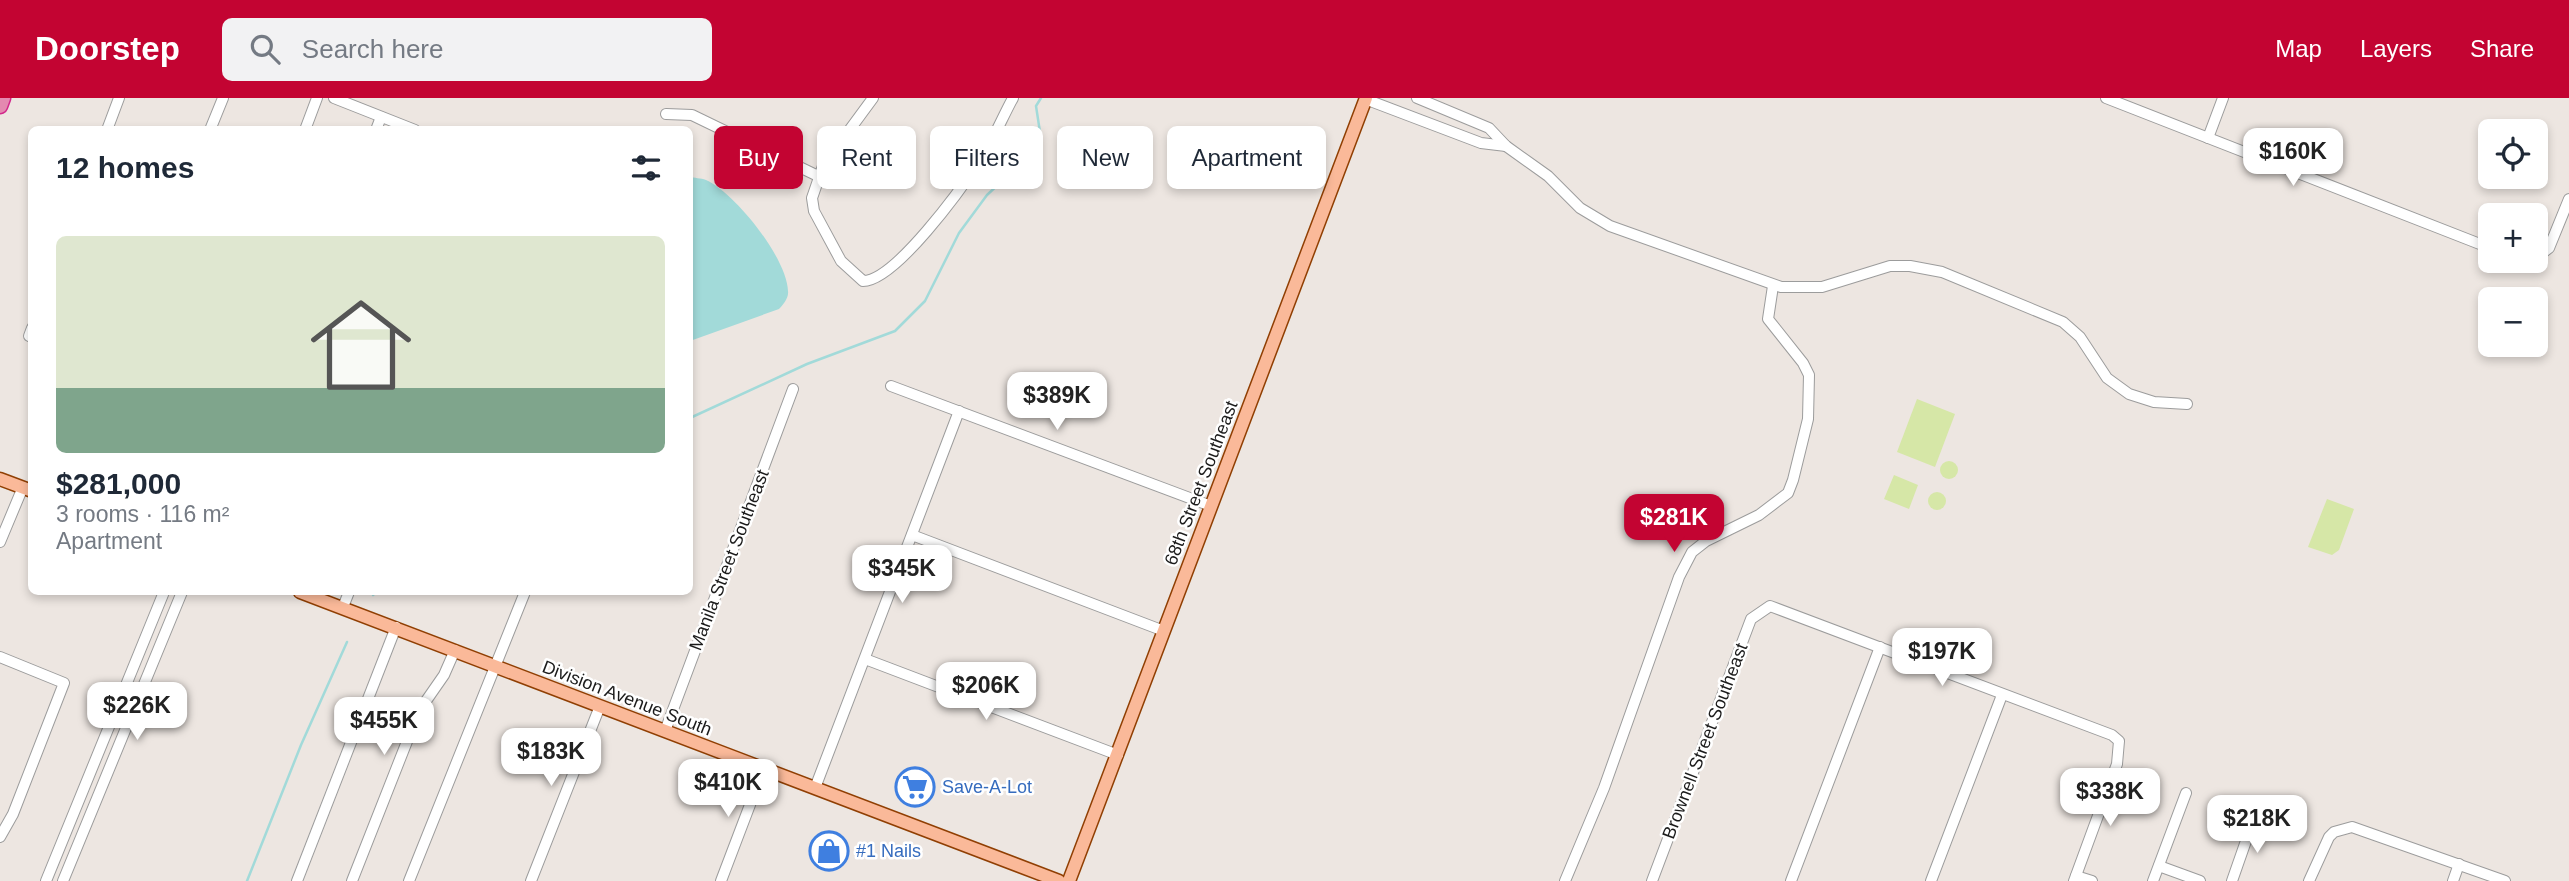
<!DOCTYPE html>
<meta charset="utf-8">
<style>
:root{--surface:#fff;--page:#f2f2f3;--text:#1f2937;--muted:#747a83;--line:#e0e1e3;--accent:#c30432}
body{margin:0;font-family:Arial,sans-serif;background:var(--page);color:var(--text);height:100vh;display:flex;flex-direction:column;font-size:26px;white-space:nowrap}
*{box-sizing:border-box;margin:0}
p{font-size:23px;color:var(--muted)}
.icon{flex:none;width:38px;height:38px;fill:none;stroke:currentColor;stroke-width:2;stroke-linecap:round;stroke-linejoin:round}
.map{position:relative;flex:1;overflow:hidden}
.sheet{position:absolute;left:28px;top:28px;width:665px;height:469px;display:flex;flex-direction:column;background:var(--surface);border-radius:10px;box-shadow:0 4px 10px #0003}
.sheet>*{flex:none}
.banner{position:absolute;left:714px;top:28px;width:665px;height:63px;display:flex;gap:14px}
.tools{position:absolute;left:2478px;top:21px;display:grid;gap:14px}
.tools a{display:grid;place-items:center;width:70px;height:70px;border-radius:10px;background:var(--surface);box-shadow:0 4px 10px #0003;font-size:35px}
.price{position:absolute;translate:-50% -60px;padding:0 16px;border-radius:14px;background:#fff;color:#222;font-size:23px;line-height:46px;filter:drop-shadow(0 2px 4px #0008)}
.price::after{content:'';position:absolute;left:50%;top:42px;width:21px;height:16px;margin-left:-10px;background:inherit;clip-path:polygon(0 0,100% 0,50% 100%)}
.price.on{background:var(--accent);color:#fff}
ul{padding:0;list-style:none}
li{display:grid;align-content:center;gap:14px;height:371px;padding:0 28px}
li+li{border-top:2px solid var(--line)}
li span{display:grid;place-items:center;height:217px;border-radius:10px;color:#555}
li>.icon{margin-inline-start:auto}
span .icon{width:126px;height:126px;fill:#fffc;stroke-width:1}
li b{font-size:30px}
h2{display:flex;justify-content:space-between;align-items:center;height:84px;padding:0 28px;font-size:30px}
.tag{padding:0 24px;border-radius:10px;background:var(--surface);box-shadow:0 4px 10px #0003;font-size:24px;line-height:63px}
.tag.on{background:var(--accent);color:#fff}
header{display:flex;align-items:center;gap:42px;box-sizing:border-box;height:98px;padding:0 35px;background:var(--accent);color:#fff}
header strong{font-size:33px}
nav{display:flex;gap:38px;margin-inline-start:auto;font-size:24px}
.search{width:490px;height:63px;background:var(--page);display:flex;align-items:center;gap:18px;box-sizing:border-box;padding:0 24px;border-radius:10px;color:var(--muted);font-size:26px}
.map>svg:first-child{display:block}
.grass{fill:#d6e7a7}
.water{fill:#a2dad9}
.lines{fill:none;stroke-linecap:round;stroke-linejoin:round}
.stream{stroke:#a2dad9;stroke-width:2.5}
.minor-casing{stroke:#9c9c9c;stroke-width:12}
.major-casing{stroke:#903f03;stroke-width:15}
.highway-casing{stroke:#d2278b;stroke-width:17}
.minor{stroke:#fff;stroke-width:10}
.major{stroke:#fab999;stroke-width:12}
.highway{stroke:#e489b0;stroke-width:14}
.labels{text-anchor:middle;stroke-width:5;stroke-linejoin:round;paint-order:stroke}
.street-label{font-size:18px;fill:#1b1b1b;stroke:#fff}
.shop-label{font-size:18px;fill:#366cbe;stroke:#fff;text-anchor:start}
</style>
<header>
<strong>Doorstep</strong>
<div class="search"><svg class="icon" aria-label="search" viewBox="0 0 24 24"><circle cx="10" cy="10" r="6"/><path d="M15 15l6 6"/></svg>Search here</div>
<nav><a>Map</a><a>Layers</a><a>Share</a></nav>
</header>
<div class="map">
<svg width="2569" height="783" viewBox="0 0 2569 783">
<rect width="100%" height="100%" fill="#ede6e1"/>
<g class="grass">
<polygon points="1917,301 1955,316 1935,369 1897,354"/>
<circle cx="1949" cy="372" r="9"/>
<polygon points="1894,377 1918,387 1909,411 1884,401"/>
<circle cx="1937" cy="403" r="9"/>
<polygon points="2327,401 2354,411 2339,452 2332,457 2308,449"/>
</g>
<path class="water" d="M 690,79 C 694,80 701,80 706,82 C 735,95 787,160 788,193 C 789,200 783,207 779,211 L 690,243 Z"/>
<g class="lines">
<g class="stream">
<polyline points="690,320 807,266 895,233 925,203 959,135 987,97 1030,57 1040,34 1036,8 1041,0"/>
<polyline points="373,497 376,494"/>
<polyline points="247,783 301,647 347,544"/>
</g>
<g class="minor-casing">
<g id="minor">
<polyline points="334,0 415,32"/>
<path d="M 873,0 L 823,68 L 812,100 L 814,113 L 841,163 L 863,183 C 895,183 962,90 980,62 C 993,43 1002,20 1013,0"/>
<polyline points="1417,0 1489,30 1506,48 1548,78 1580,110 1610,128 1781,189 1822,189 1890,168 1910,168 1942,174 2063,224 2080,239 2107,280 2129,296 2154,304 2187,306"/>
<polyline points="2106,0 2490,150"/>
<polyline points="1365,1 1481,45 1506,48"/>
<polyline points="666,16 692,17 818,78"/>
<polyline points="107,32 119,0"/>
<polyline points="210,32 223,0"/>
<polyline points="305,32 317,0"/>
<polyline points="376,32 381,19"/>
<polyline points="2208,40 2223,0"/>
<polyline points="2536,160 2549,150 2569,101"/>
<polyline points="32,230 29,238 32,239"/>
<polyline points="891,288 1211,408"/>
<polyline points="912,437 1164,533"/>
<polyline points="0,444 23,389"/>
<polyline points="343,509 349,494"/>
<polyline points="0,559 64,585 13,716 0,739"/>
<polyline points="865,561 1118,657"/>
<polyline points="665,633 793,291"/>
<polyline points="815,690 959,313"/>
<polyline points="2159,768 2200,783"/>
<polyline points="2076,778 2092,783"/>
<polyline points="46,783 164,494"/>
<polyline points="63,783 182,494"/>
<polyline points="297,783 396,529"/>
<polyline points="352,783 419,613 444,577 455,552"/>
<polyline points="409,783 525,494"/>
<polyline points="531,783 600,608"/>
<polyline points="721,783 764,670"/>
<polyline points="1565,783 1604,690 1679,479 1692,454 1706,443 1759,417 1788,395 1793,382 1808,321 1809,277 1803,265 1768,221 1773,188"/>
<polyline points="1652,783 1751,521 1770,508 2112,637 2119,643 2117,666 2074,783"/>
<polyline points="1791,783 1880,549"/>
<polyline points="1931,783 2002,597"/>
<polyline points="2153,783 2186,695"/>
<polyline points="2232,783 2254,720"/>
<polyline points="2309,783 2329,739 2334,734 2352,729 2505,783"/>
<polyline points="2453,783 2459,766"/>
</g>
</g>
<g class="major-casing">
<g id="major">
<polyline points="0,381 32,393"/>
<polyline points="300,494 1059,783"/>
<polyline points="1069,783 1366,0"/>
</g>
</g>
<g class="highway-casing">
<polyline id="highway" points="0,8 3,0"/>
</g>
<use href="#minor" class="minor"/>
<use href="#major" class="major"/>
<use href="#highway" class="highway"/>
</g>
<defs>
<g id="supermarket-ring" transform="scale(2.0125)"><circle r="9.5" fill="#fff" stroke="#3f7fe0" stroke-width="1.5"/><path d="M-6-5.5h2.5l.6 2H6L4.5 2H-2.5L-4.4-4H-6ZM-1.5 3.2a1.3 1.3 0 1 0 .1 0ZM3 3.2a1.3 1.3 0 1 0 .1 0Z" fill="#3f7fe0"/></g>
<g id="shop-ring" transform="scale(2.0125)"><circle r="9.5" fill="#fff" stroke="#3f7fe0" stroke-width="1.5"/><path d="M-5-2.5h2.3a2.7 3.5 0 0 1 5.4 0H5L5.5 6h-11ZM-1.5-2.5h3a1.5 2.3 0 0 0-3 0Z" fill="#3f7fe0"/></g>
</defs>
<g fill-rule="evenodd">
<use href="#supermarket-ring" x="915" y="689"/>
<use href="#shop-ring" x="829" y="753"/>
</g>
<g class="labels">
<g class="street-label">
<text transform="translate(1201 385) rotate(-69)" y="6">68th Street Southeast</text>
<text transform="translate(729 462) rotate(-69)" y="6">Manila Street Southeast</text>
<text transform="translate(627 600) rotate(21)" y="6">Division Avenue South</text>
<text transform="translate(1705 643) rotate(-69)" y="6">Brownell Street Southeast</text>
</g>
<g class="shop-label">
<text x="942" y="695">Save-A-Lot</text>
<text x="856" y="759">#1 Nails</text>
</g>
</g>
</svg>
<div class="tools">
<a><svg class="icon" aria-label="locate" viewBox="0 0 24 24"><circle cx="12" cy="12" r="6"/><path d="M12 2v4M12 18v4M2 12h4M18 12h4"/></svg></a>
<a>+</a>
<a>−</a>
</div>
<b class="price" style="left:2293px;top:90px">$160K</b>
<b class="price" style="left:1057px;top:334px">$389K</b>
<b class="price on" style="left:1674px;top:456px">$281K</b>
<b class="price" style="left:902px;top:507px">$345K</b>
<b class="price" style="left:1942px;top:590px">$197K</b>
<b class="price" style="left:986px;top:624px">$206K</b>
<b class="price" style="left:137px;top:644px">$226K</b>
<b class="price" style="left:384px;top:659px">$455K</b>
<b class="price" style="left:551px;top:690px">$183K</b>
<b class="price" style="left:728px;top:721px">$410K</b>
<b class="price" style="left:2110px;top:730px">$338K</b>
<b class="price" style="left:2257px;top:757px">$218K</b>
<div class="banner">
<a class="tag on">Buy</a>
<a class="tag">Rent</a>
<a class="tag">Filters</a>
<a class="tag">New</a>
<a class="tag">Apartment</a>
</div>
<section class="sheet">
<h2>12 homes<svg class="icon" aria-label="filters" viewBox="0 0 24 24"><path d="M4 7h16M4 17h16"/><circle cx="9" cy="7" r="2"/><circle cx="15" cy="17" r="2"/></svg></h2>
<ul>
<li><span style="background:linear-gradient(#dfe7d0 70%,#7fa58c 0)"><svg class="icon" aria-label="home" viewBox="0 0 24 24"><path d="M3 11l9-7 9 7M6 9v11h12V9"/></svg></span><div><b>$281,000</b><p>3 rooms · 116 m²</p><p>Apartment</p></div></li>
</ul>
</section>
</div>
